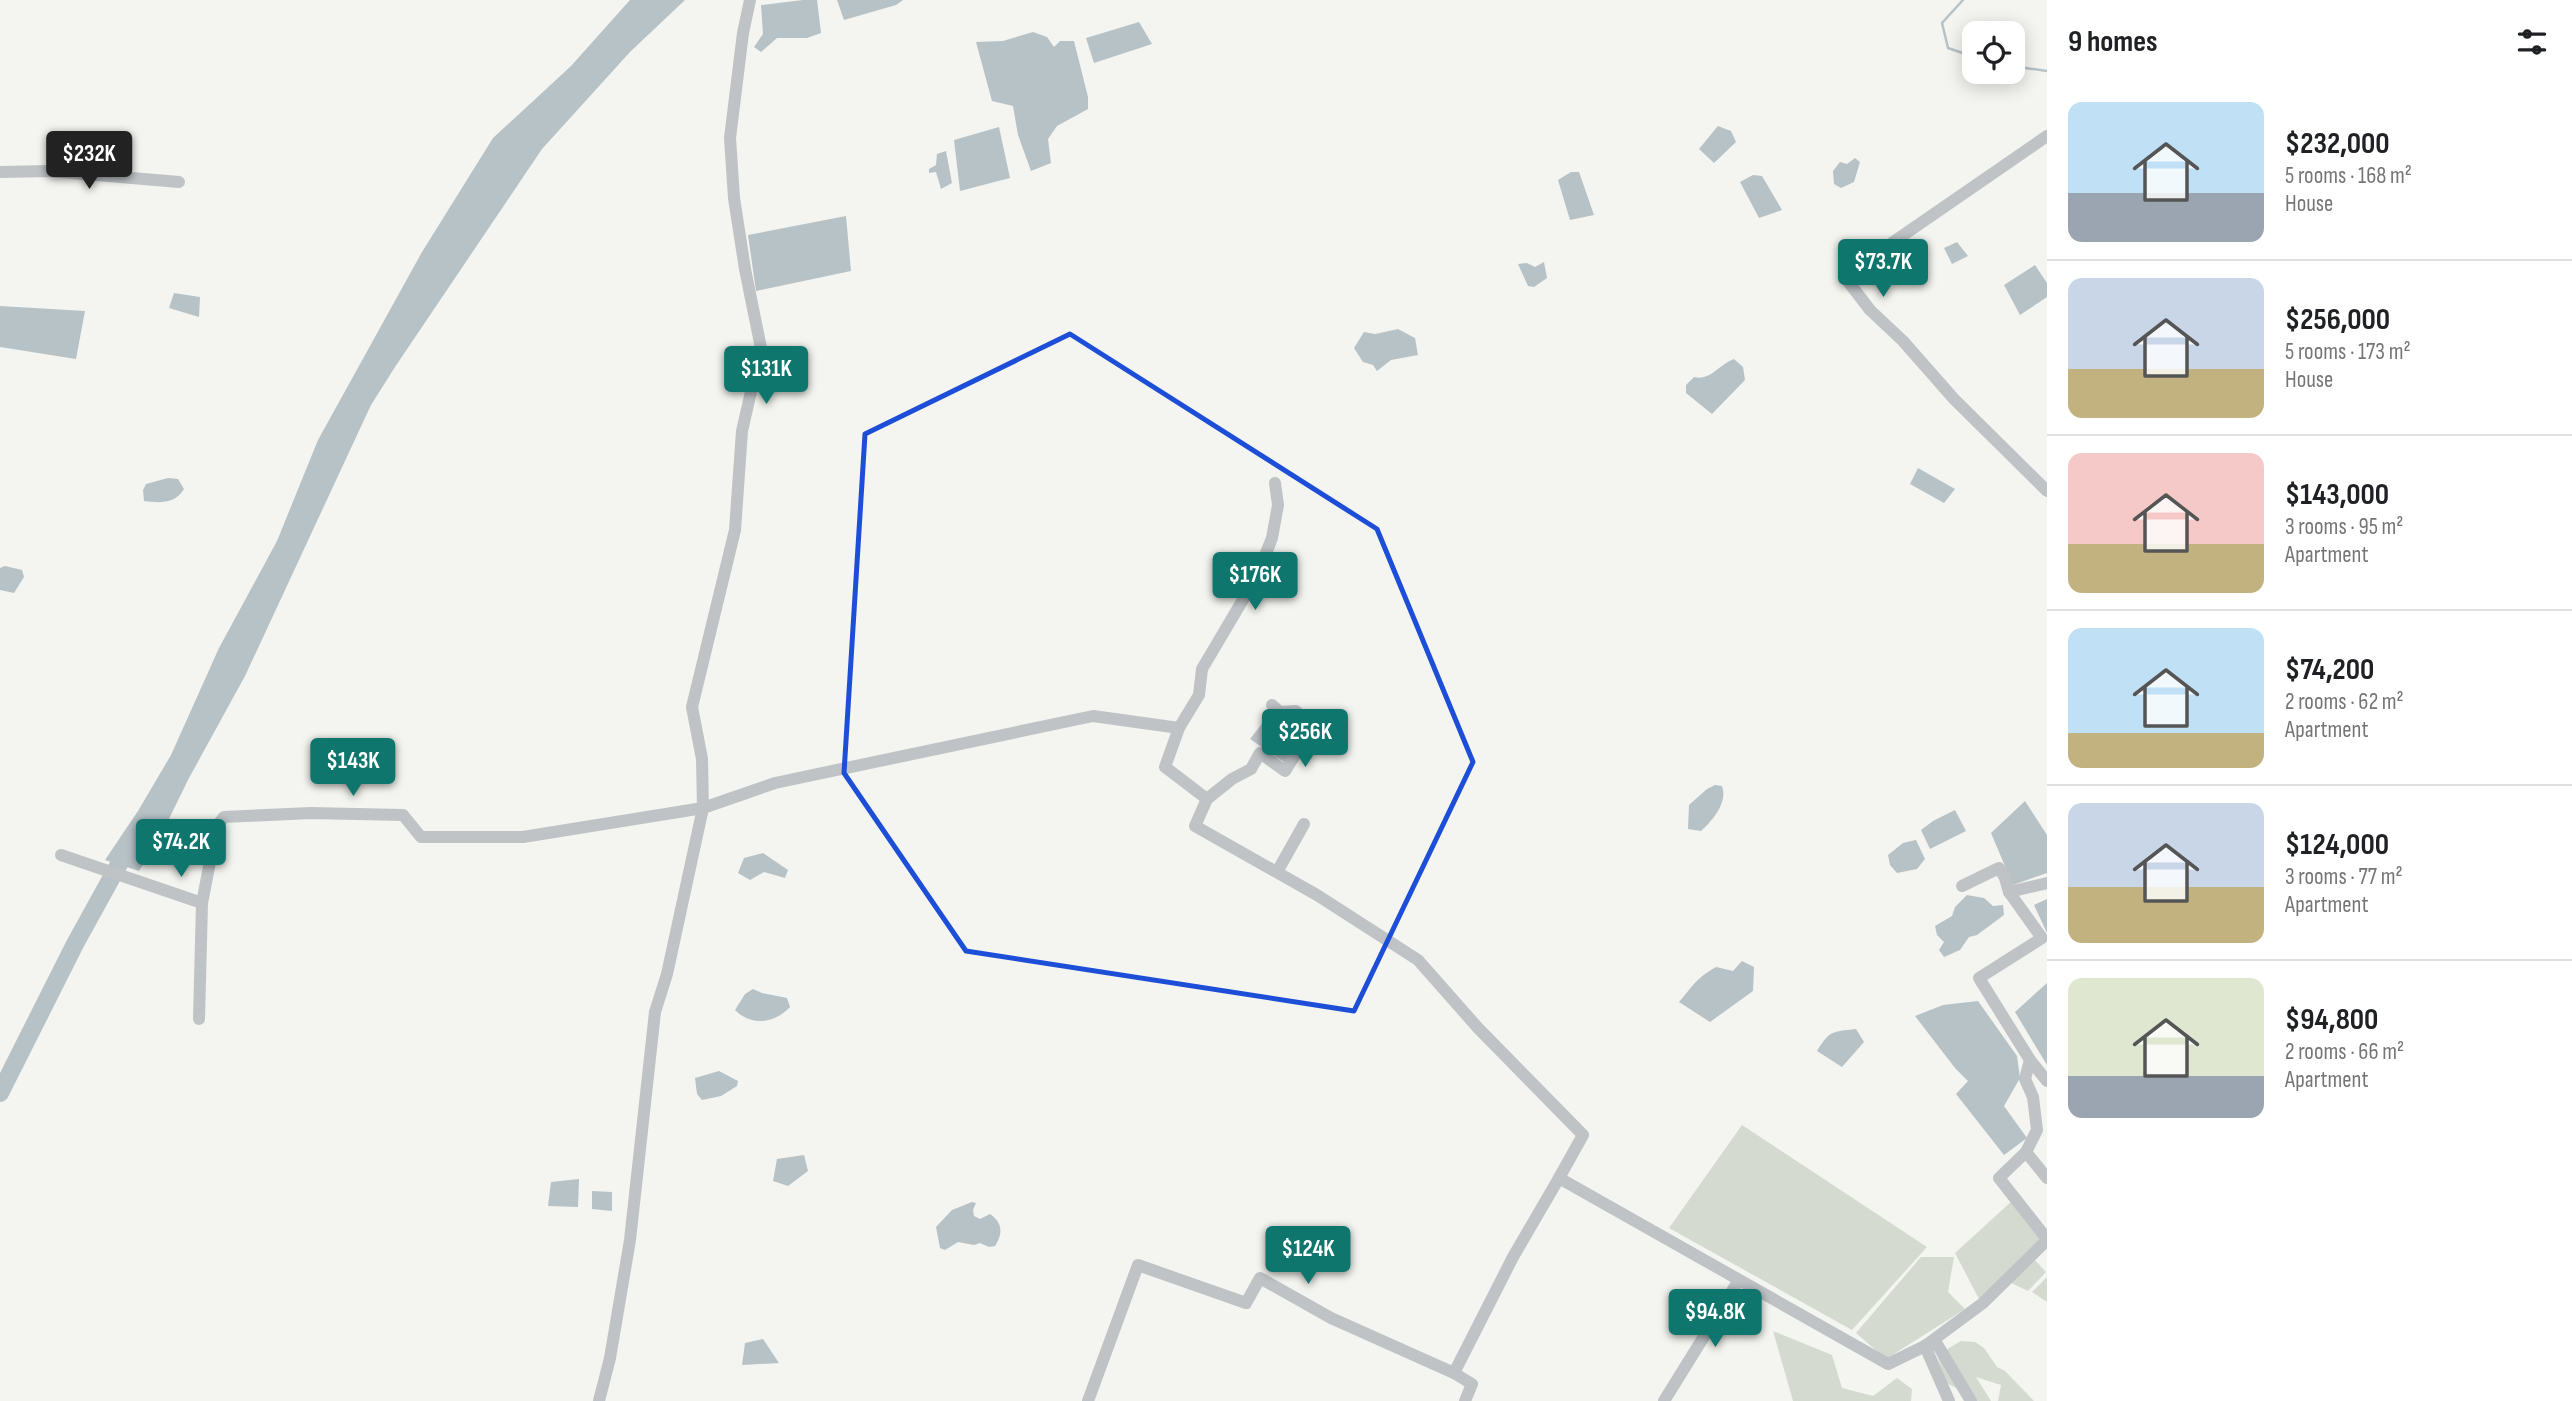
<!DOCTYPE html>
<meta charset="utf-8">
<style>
:root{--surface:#fff;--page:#f6f6f6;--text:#202124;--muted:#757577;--line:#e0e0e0;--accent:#0f766e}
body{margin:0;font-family:"Sofia Sans Condensed",sans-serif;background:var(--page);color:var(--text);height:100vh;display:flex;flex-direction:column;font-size:26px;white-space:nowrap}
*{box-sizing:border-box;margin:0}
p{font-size:23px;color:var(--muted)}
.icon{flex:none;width:38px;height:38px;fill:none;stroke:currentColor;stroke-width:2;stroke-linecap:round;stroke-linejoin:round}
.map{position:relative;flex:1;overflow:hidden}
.drawer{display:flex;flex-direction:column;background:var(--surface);width:525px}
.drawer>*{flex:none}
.tools{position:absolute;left:1962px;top:21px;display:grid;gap:14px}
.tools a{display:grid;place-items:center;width:63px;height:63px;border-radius:14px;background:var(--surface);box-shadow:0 4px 18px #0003;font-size:35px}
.price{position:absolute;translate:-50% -60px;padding:0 16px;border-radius:7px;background:var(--accent);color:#fff;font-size:23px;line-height:46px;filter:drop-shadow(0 2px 4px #0008)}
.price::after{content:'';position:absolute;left:50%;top:42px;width:21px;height:16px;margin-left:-10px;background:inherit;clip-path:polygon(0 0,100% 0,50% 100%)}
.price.active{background:#222;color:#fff}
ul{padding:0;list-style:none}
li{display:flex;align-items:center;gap:21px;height:175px;padding:0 21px}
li+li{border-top:2px solid var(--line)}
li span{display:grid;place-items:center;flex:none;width:196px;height:140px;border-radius:14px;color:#555}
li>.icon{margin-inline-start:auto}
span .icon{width:84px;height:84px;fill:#fffc;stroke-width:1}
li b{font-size:30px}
h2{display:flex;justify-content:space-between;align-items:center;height:84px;padding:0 21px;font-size:30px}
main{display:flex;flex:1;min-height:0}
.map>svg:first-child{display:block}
.green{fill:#d5dad1}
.water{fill:#b7c2c6}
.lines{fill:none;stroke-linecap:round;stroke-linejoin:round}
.stream{stroke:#b7c2c6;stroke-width:2.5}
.river{stroke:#b7c2c6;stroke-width:18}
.minor{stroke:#bfc3c6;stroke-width:12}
.marked{fill:none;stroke:#1d4ed8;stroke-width:5;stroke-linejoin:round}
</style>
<main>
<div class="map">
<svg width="2047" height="1401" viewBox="0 0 2047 1401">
<rect width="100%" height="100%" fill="#f4f4f0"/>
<g class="green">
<polygon points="1742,1125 1927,1247 1852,1330 1669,1228"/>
<polygon points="2013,1200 2045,1238 1980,1301 1955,1253"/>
<polygon points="1921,1257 1954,1257 1948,1292 1965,1309 1886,1359 1856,1333"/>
<polygon points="2034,1259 2046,1272 2028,1291 2009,1282"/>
<polygon points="2047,1277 2047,1302 2032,1292"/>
<polygon points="1773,1331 1832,1355 1842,1388 1873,1396 1897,1378 1912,1389 1911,1401 1793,1401"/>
<polygon points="1961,1341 1975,1342 1984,1348 1997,1367 2005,1371 2034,1401 1998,1401 2001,1385 1976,1377 1991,1401 1967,1401 1961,1390 1946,1383 1937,1355"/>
</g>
<g class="water">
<polygon points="630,0 685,0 630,52 542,149 395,367 371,405 245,676 189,778 163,831 139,871 105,860 138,811 171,755 219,648 277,541 318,440 422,252 493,138 571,66"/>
<polygon points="803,0 817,0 821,33 807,38 777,38 761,52 754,47 763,34 761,5"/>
<polygon points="837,0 903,0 896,5 844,20"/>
<polygon points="1139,22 1152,44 1094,63 1086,38"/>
<polygon points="1033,32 1047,37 1054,47 1060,41 1074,41 1088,97 1088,109 1057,126 1048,139 1051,163 1031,171 1018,135 1013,106 992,101 976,42 1003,41"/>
<polygon points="1718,126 1731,131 1736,142 1714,163 1699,149"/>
<polygon points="999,127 1010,178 960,191 954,140"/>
<polygon points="946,151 952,183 941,189 936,172 929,173 929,169 936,165 937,154"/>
<polygon points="1855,158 1860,162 1854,182 1841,188 1834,184 1833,171 1840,162 1847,164"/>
<polygon points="1571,172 1579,172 1594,215 1570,220 1558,180"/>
<polygon points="1753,175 1762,176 1782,210 1759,218 1740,182"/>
<polygon points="846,216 851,271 756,291 748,235"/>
<polygon points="1957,242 1968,256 1952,264 1944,248"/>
<polygon points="1544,262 1547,278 1534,287 1528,286 1518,264 1527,263 1535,267"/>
<polygon points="2035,265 2047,283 2047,297 2020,315 2004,285"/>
<polygon points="174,293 200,297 199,317 169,308"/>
<polygon points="0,306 85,311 76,359 0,347"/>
<polygon points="1398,329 1415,338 1418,355 1391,360 1377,371 1373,365 1363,362 1354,348 1364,332 1375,334"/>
<path d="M 1734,359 L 1743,367 L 1745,380 L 1712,414 L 1686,393 L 1686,385 L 1694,377 C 1711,381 1718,365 1734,359 Z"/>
<polygon points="1918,468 1955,489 1944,503 1910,484"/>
<path d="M 168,478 L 178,479 L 184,489 C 175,504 160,503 144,501 L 143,490 L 146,484 Z"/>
<polygon points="5,566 22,570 24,577 14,593 0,590 0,568"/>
<polygon points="1295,717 1308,728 1284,762 1250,739 1265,720 1279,731"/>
<path d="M 1715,785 L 1722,786 C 1728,802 1713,820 1701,831 L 1688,829 L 1689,805 L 1707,789 Z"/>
<polygon points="2025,801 2047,835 2047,873 2013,885 1991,833"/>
<polygon points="1955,810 1966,831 1930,849 1921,830 1933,821"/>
<polygon points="1916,840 1925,859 1917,869 1897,873 1890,865 1888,855 1903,843"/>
<polygon points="763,853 788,870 785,878 764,872 750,880 738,873 744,858"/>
<polygon points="1967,895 1984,898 1993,906 2003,905 2004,915 1977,935 1969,937 1960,950 1944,957 1939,950 1944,942 1937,935 1935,926 1952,916 1955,907"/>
<polygon points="2047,899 2047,933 2034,905"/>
<path d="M 1742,961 L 1754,967 L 1753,991 L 1710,1022 L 1679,1002 C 1694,985 1694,980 1716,967 L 1733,971 Z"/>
<polygon points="2047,983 2047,1065 2015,1012"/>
<path d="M 753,989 L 762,993 L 787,998 L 790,1007 C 774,1024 751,1026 735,1010 L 745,994 Z"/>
<polygon points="1978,1001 2017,1056 2020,1078 2004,1106 2027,1138 2004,1155 1956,1094 1968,1081 1955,1068 1915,1016 1943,1005"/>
<path d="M 1856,1029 L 1864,1042 L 1842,1067 L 1817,1051 C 1830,1030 1832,1032 1856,1029 Z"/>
<polygon points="719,1071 738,1081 737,1086 721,1096 702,1100 697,1094 695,1078"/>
<polygon points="804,1155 808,1171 788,1186 773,1181 777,1159"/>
<polygon points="579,1179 578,1207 548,1206 551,1182"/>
<polygon points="592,1191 612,1192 612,1211 592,1209"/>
<path d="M 972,1202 L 976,1203 L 973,1210 L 974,1216 L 980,1219 L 990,1214 C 1003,1223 1003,1234 995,1246 L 989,1247 L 980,1243 L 974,1245 L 958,1242 L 945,1250 L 940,1248 L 936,1227 L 952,1210 Z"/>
<polygon points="763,1339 779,1363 742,1365 745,1343"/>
</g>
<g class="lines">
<g class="stream">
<polyline points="1963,0 1942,23 1948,48 1974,57"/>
<polyline points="2012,66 2047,71"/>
</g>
<polyline class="river" points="0,1093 75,944 129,846"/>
<g class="minor">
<polyline points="2047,136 1844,276 1870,310 1903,341 1954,399 2047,491"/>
<polyline points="0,172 49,171 179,182"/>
<polyline points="1179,728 1199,695 1202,669 1257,576 1272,538 1278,505 1275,483"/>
<polyline points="1207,799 1232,779 1251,769 1260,753 1285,771 1312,728 1296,711 1280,712 1272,705"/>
<polyline points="61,855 202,903"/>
<polyline points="1277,872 1304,824"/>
<polyline points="2047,883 2009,892 2042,938 1979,978 2030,1060 2047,1081"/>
<polyline points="1962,886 1999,868 2005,878 2009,892"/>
<polyline points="199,1019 202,903 217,826 224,817 311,813 403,815 421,837 523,837 703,808 702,759 692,707 735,530 742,431 761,348 745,269 734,198 730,138 743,33 750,0"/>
<polyline points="2026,1152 2037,1130 2033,1097 2025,1079 2030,1060"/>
<polyline points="2047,1178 2026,1152 1999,1178 2047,1239"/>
<polyline points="1926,1345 1937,1344 1971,1401"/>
<polyline points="1925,1346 1983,1303 2047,1240"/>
<polyline points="1454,1373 1472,1384 1465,1401"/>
<polyline points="599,1401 610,1358 630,1240 655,1012 667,974 703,808 775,783 1093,716 1179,728 1165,767 1207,799 1195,826 1317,895 1418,960 1478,1028 1583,1135 1559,1178 1888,1364 1925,1346 1949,1401"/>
<polyline points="1088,1401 1138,1265 1246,1303 1260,1278 1331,1318 1454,1373 1513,1257 1559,1178"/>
<polyline points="1664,1401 1739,1280"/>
</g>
</g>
<path class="marked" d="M 1070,334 L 1377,529 L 1473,762 L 1354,1011 L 966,951 L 844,773 L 865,434 Z"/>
</svg>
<div class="tools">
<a><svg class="icon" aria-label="locate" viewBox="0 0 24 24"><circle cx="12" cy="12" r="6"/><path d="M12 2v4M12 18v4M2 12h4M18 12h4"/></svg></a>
</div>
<b class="price active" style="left:89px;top:191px">$232K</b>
<b class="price" style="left:1883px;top:299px">$73.7K</b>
<b class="price" style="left:766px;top:406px">$131K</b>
<b class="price" style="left:1255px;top:612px">$176K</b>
<b class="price" style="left:1305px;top:769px">$256K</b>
<b class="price" style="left:353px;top:798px">$143K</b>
<b class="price" style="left:181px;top:879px">$74.2K</b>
<b class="price" style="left:1308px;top:1286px">$124K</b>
<b class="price" style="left:1715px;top:1349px">$94.8K</b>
</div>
<section class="drawer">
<h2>9 homes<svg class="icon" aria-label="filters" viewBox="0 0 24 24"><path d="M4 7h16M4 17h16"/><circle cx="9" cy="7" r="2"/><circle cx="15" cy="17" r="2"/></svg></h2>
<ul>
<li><span style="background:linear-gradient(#bfe0f5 65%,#9aa5b1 0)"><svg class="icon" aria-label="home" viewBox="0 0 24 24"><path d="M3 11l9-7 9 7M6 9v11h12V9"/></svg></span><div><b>$232,000</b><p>5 rooms · 168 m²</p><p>House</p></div></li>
<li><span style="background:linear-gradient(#c9d6e8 65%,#c2b280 0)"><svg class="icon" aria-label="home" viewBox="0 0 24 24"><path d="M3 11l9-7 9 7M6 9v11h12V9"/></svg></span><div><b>$256,000</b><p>5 rooms · 173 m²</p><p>House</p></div></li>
<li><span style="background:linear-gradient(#f6c9c9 65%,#c2b280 0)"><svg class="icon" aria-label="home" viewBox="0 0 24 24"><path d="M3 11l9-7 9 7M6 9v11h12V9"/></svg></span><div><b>$143,000</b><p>3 rooms · 95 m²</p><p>Apartment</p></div></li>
<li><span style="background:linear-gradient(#bfe0f5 75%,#c2b280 0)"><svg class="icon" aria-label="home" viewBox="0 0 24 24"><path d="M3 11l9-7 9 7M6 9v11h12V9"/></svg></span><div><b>$74,200</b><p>2 rooms · 62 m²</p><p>Apartment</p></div></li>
<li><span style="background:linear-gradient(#c9d6e8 60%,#c2b280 0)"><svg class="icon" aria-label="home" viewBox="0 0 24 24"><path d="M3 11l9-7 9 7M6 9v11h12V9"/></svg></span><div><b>$124,000</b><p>3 rooms · 77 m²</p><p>Apartment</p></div></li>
<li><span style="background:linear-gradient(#dfe7d0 70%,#9aa5b1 0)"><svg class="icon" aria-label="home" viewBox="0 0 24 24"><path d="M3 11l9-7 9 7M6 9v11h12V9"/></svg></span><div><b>$94,800</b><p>2 rooms · 66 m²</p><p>Apartment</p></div></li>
</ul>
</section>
</main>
